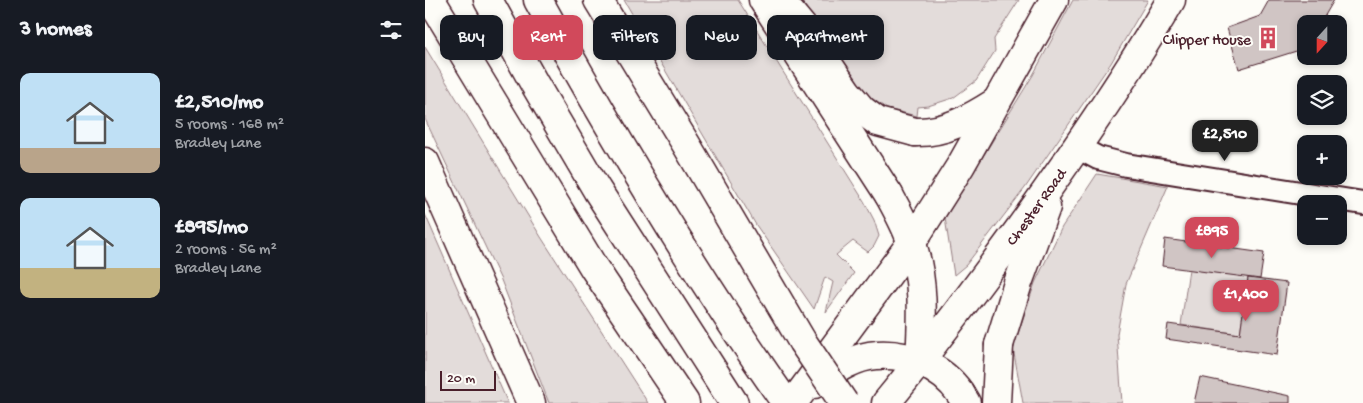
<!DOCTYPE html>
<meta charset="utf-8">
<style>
:root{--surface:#171b24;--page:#20242c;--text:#f1f3f6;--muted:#9ea1a6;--accent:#d1495b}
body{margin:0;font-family:"Gochi Hand",sans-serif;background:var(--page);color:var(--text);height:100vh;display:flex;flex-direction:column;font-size:19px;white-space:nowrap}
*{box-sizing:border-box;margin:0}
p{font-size:16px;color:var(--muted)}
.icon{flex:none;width:28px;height:28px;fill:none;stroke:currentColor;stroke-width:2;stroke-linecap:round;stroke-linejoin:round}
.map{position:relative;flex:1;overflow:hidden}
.side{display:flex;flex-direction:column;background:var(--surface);width:425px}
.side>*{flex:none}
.hud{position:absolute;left:15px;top:15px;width:475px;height:45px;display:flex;gap:10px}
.needle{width:32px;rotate:201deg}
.buttons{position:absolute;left:872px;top:15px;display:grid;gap:10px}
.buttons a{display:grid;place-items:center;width:50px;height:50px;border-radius:10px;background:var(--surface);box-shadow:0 2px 8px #0003;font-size:25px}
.scale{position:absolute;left:15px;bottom:12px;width:56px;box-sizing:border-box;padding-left:5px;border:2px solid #4a1f2b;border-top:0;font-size:14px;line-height:18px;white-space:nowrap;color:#4a1f2b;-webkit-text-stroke:4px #fdfcf7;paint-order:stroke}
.price{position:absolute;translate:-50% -42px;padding:0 11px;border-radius:10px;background:var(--accent);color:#fff;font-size:16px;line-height:32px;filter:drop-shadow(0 1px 2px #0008)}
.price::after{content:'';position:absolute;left:50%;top:30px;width:15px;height:11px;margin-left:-8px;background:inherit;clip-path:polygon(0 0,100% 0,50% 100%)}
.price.selected{background:#222;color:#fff}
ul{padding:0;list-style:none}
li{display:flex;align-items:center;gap:15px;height:125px;padding:0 20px}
li span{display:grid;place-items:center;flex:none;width:140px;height:100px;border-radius:10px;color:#555}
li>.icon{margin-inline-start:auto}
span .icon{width:60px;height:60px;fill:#fffc;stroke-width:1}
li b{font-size:21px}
h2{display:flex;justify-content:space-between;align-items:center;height:60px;padding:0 20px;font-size:21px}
.tag{padding:0 18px;border-radius:10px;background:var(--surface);box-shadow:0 2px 8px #0003;font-size:18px;line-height:45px}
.tag.selected{background:var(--accent);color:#fff}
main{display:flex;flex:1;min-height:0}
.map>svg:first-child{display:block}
.green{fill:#e3dcda;stroke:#967e82}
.building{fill:#d0c5c4;stroke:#4a1f2b}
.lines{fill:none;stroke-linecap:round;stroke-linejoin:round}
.minor-casing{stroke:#4a1f2b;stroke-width:26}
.trunk-casing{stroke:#4a1f2b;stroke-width:31}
.motorway-casing{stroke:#4a1f2b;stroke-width:31}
.minor{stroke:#fdfcf7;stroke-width:22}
.trunk{stroke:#fdfcf7;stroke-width:28}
.motorway{stroke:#fdfcf7;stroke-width:28}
.motorway-bridge-casing{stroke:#4a1f2b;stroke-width:31;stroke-linecap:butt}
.motorway-bridge{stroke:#fdfcf7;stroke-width:28}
.labels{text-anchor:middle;stroke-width:4;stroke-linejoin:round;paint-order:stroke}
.poi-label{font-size:16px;fill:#4a1f2b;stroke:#fdfcf7;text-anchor:end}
.street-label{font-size:16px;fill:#4a1f2b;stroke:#fdfcf7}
</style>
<main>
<section class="side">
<h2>3 homes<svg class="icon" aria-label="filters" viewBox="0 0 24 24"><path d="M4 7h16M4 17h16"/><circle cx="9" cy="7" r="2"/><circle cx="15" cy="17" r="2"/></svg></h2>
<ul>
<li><span style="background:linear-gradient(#bfe0f5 75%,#b9a48a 0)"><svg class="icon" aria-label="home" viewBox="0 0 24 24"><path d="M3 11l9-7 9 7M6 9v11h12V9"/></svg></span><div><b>£2,510/mo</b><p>5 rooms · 168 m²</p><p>Bradley Lane</p></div></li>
<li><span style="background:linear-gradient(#bfe0f5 70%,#c2b280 0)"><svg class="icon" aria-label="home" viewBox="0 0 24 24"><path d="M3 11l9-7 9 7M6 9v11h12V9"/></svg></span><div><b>£895/mo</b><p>2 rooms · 56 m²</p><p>Bradley Lane</p></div></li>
</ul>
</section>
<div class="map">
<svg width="938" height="403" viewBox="0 0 938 403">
<rect width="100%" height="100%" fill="#fdfcf7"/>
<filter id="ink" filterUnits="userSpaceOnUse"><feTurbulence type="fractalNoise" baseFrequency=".02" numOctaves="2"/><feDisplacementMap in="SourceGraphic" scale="10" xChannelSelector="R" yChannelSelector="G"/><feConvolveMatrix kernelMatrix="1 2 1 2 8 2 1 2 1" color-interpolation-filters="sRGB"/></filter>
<g filter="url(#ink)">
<g class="green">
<polygon points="199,0 313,0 439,201 449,220 454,236 449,246 443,252 428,241 411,255 429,273 401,312 408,282 400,277 389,309 331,225"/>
<polygon points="376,0 594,0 569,39 570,51 551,81 528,98 503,106 493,107 492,116 462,109 437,91"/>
<polygon points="648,0 723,0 686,63 600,188 541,265 529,275 520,218 608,75"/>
<polygon points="0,47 116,237 223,403 124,403 76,280 0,119"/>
<polygon points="672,174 743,186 701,284 692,334 697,403 598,403 588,348 610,283 637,227"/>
<polygon points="0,214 81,399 83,403 0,403"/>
<polygon points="764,269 823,277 815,334 756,325"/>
</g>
<g class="building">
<polygon points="844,0 909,0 895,24 881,24 881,48 814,69 802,28 835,16"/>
<polygon points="740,239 839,253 835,279 737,266"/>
<polygon points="823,278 862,283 852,355 741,339 743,324 815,334"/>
<polygon points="775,377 865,396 865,403 769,403"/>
</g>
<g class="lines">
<g class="minor-casing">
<polyline id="minor" points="652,147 673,158 701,165 938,203"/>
</g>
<g class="trunk-casing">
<g id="trunk">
<path d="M 490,132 C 520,133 546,118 571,102"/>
<path d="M 464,195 C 472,210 482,227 487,244 C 500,283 497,322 495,362"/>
<polyline points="574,345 593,283 621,207"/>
<path d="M 389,384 C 407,372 429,356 452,355 C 483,353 517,367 535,393"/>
<polyline points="368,403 487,242 536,165 629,0"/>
<path d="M 461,403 C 508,346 552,287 595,228 C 648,154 700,79 746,0"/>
</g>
</g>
<g class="motorway-casing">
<g id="motorway">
<polyline points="6,0 169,268 260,403"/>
<polyline points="63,0 109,83 172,190 309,403"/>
<path d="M 113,0 C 189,138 270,274 361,403"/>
<polyline points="173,0 261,144 377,341"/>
<polyline points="338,0 464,195"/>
<polyline points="355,0 380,30 422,92 437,110 453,122 490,132"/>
<polyline points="0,162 106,403"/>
<polyline points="535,393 541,403"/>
<polyline points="571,403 574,345"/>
</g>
</g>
<use href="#minor" class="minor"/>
<use href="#trunk" class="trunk"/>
<use href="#motorway" class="motorway"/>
<g class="motorway-bridge-casing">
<polyline id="motorway-bridge" points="377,341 419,403"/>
</g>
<use href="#motorway-bridge" class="motorway-bridge"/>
</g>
</g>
<defs>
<g id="building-bare" transform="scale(1.725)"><path d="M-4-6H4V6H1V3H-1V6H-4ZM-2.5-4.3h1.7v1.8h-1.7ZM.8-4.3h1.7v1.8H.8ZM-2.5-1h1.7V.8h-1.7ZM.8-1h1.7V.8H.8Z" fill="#d1495b" stroke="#fdfcf7" stroke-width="2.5" paint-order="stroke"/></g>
</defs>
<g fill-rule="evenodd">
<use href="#building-bare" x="843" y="38"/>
</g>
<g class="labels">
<g class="poi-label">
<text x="826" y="44">Clipper House</text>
</g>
<g class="street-label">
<text transform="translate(610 206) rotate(-54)" y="6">Chester Road</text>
</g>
</g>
</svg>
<div class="buttons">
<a><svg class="needle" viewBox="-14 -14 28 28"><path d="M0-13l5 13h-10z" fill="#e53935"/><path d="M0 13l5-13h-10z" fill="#9ea1a6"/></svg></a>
<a><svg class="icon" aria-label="layers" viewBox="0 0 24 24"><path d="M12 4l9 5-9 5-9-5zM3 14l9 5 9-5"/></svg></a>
<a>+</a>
<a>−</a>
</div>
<div class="scale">20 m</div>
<b class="price selected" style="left:800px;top:162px">£2,510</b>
<b class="price" style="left:787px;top:259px">£895</b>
<b class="price" style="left:821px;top:322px">£1,400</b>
<div class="hud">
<a class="tag">Buy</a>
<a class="tag selected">Rent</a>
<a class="tag">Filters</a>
<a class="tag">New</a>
<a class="tag">Apartment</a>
</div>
</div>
</main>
